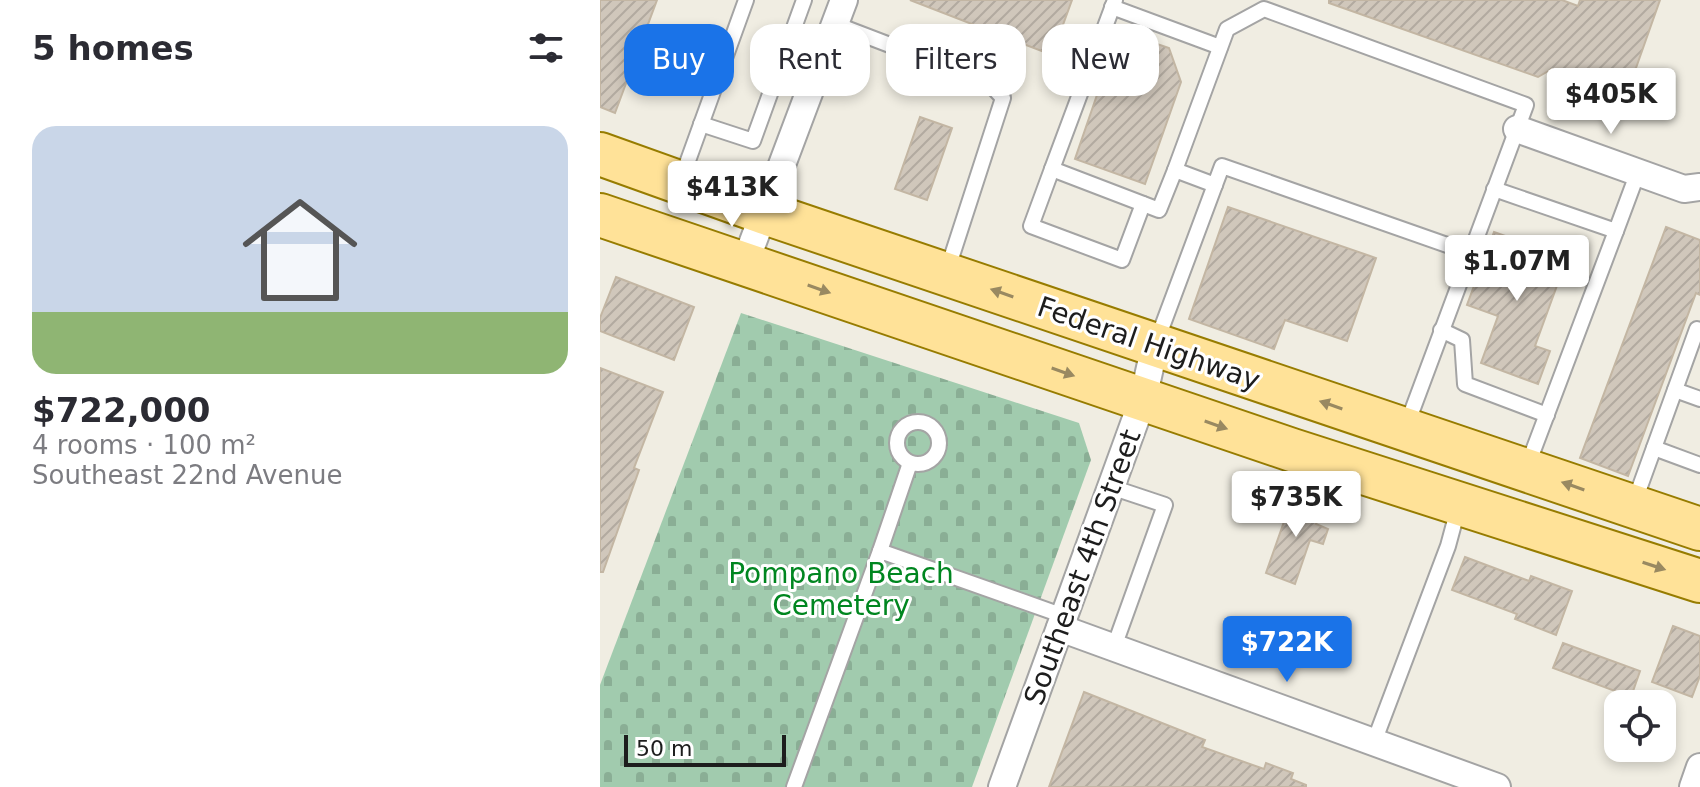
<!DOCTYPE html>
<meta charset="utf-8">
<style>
:root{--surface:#fff;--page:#f7f7f7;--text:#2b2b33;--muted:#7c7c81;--line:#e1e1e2;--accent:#1a73e8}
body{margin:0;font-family:"DejaVu Sans",sans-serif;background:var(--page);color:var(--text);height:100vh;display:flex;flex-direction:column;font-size:30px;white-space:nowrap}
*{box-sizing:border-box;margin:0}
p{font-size:26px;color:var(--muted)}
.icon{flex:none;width:44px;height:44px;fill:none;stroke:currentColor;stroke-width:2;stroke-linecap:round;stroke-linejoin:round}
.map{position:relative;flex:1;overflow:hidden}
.sheet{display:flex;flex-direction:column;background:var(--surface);width:600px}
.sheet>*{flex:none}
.hud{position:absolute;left:24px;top:24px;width:760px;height:72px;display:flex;gap:16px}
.tools{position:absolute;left:1004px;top:690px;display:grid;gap:16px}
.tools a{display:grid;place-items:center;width:72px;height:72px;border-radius:16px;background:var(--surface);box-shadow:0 4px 12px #0003;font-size:40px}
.scale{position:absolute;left:24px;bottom:20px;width:162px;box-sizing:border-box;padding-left:8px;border:4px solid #1d1d1d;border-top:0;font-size:22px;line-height:28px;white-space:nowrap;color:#1d1d1d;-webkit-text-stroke:6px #fff;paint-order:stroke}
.price{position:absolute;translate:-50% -68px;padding:0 18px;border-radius:8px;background:#fff;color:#222;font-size:26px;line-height:52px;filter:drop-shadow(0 2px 4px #0008)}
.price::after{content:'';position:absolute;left:50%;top:48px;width:24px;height:18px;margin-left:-12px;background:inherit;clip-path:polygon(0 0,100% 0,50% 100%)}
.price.active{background:var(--accent);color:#fff}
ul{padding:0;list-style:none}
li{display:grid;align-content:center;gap:16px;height:424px;padding:0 32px}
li+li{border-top:2px solid var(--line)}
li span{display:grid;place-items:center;height:248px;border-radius:24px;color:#555}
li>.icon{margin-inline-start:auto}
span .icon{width:144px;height:144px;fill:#fffc;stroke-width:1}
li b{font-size:34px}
h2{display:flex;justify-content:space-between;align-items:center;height:96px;padding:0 32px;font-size:34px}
.pill{padding:0 28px;border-radius:24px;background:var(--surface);box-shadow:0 4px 12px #0003;font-size:28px;line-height:72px}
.pill.active{background:var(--accent);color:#fff}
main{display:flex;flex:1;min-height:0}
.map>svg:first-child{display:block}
.cemetery{fill:url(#cemetery-stones)}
.building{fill:url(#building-hatch);stroke:#c3b6a3;stroke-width:2}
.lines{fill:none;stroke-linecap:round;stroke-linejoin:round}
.service-casing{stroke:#a4a4a4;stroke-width:18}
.minor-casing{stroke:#a4a4a4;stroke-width:30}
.primary-casing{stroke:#977c00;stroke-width:46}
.service{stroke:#fff;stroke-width:14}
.minor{stroke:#fff;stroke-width:26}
.primary{stroke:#ffe298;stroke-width:42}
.oneway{fill:#998961}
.labels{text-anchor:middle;stroke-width:6;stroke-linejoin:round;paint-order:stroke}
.street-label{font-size:28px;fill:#1d1d1d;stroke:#fff}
.park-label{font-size:28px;fill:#008620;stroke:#fff}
</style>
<main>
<section class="sheet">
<h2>5 homes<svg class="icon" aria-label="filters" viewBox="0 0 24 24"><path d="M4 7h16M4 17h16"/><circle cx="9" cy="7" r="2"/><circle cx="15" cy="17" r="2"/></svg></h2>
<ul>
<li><span style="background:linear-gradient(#c9d6e8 75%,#8fb573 0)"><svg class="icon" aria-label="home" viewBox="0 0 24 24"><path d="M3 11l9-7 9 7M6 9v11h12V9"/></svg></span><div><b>$722,000</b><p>4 rooms · 100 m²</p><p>Southeast 22nd Avenue</p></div></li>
</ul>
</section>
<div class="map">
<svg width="1100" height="787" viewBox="0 0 1100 787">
<defs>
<pattern id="cemetery-stones" width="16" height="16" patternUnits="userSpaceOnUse" patternTransform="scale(2)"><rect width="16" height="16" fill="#a1cbae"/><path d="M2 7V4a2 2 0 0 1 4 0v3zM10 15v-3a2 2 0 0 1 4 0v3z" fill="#8aae95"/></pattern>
<pattern id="building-hatch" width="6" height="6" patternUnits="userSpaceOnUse" patternTransform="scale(2)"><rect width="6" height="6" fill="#d0c7bb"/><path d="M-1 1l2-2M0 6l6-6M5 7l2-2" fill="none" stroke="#b2aaa0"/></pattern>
</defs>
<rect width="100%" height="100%" fill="#f0ede2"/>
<polygon class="cemetery" points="141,313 479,423 491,460 372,787 0,787 0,685"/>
<g class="building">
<polygon points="0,0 57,0 15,113 0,107"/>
<polygon points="310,0 472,0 452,55"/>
<polygon points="729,0 962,0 978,6 980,0 1060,0 1019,116 983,104 972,79 952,69 938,77 729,3"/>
<polygon points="519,31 569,48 581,82 545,184 475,159"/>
<polygon points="320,117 352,128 327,200 295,189"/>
<polygon points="628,207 776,258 747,341 685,320 674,349 589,319"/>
<polygon points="1066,227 1100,240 1100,295 1096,293 1028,476 980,458"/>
<polygon points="894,232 967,258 935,346 950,351 938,384 881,363 898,316 867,305"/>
<polygon points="16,277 94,307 74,360 0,331 0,318"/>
<polygon points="0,368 63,392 34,468 39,470 3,572 0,572"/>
<polygon points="693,496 722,506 716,524 728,529 723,544 710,540 695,584 666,573"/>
<polygon points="865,557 929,581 931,576 972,591 956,635 915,619 917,614 852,590"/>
<polygon points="1073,626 1100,636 1100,676 1092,697 1052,682"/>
<polygon points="963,643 1040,671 1031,697 953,668"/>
<polygon points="484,692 605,740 602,747 664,769 666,763 693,773 691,779 706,785 706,787 449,787"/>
</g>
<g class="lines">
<g class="service-casing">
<g id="service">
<polyline points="515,0 452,169 559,210 575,170"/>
<polyline points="512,7 620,47"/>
<polyline points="235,24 389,83 403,98 347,271"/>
<polyline points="101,124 153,141 204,0"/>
<polyline points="452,169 431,226 522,260 543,204"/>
<polyline points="81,180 146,0"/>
<polyline points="615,185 575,170 627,29 664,9 926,105 806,427"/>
<polyline points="894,189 1016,231 1038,172"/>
<polyline points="841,330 862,340 865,384 947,415"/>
<polyline points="556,343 622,166 870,253"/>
<polyline points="1075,390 1100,399"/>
<circle cx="318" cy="443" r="21"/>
<polyline points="1054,448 1100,465"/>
<polyline points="927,467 1016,231"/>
<polyline points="511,487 565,505 514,647"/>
<polyline points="1034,503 1097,329 1100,331"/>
<polyline points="280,551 310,463"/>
<polyline points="774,742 848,546 858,509"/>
<polyline points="194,787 280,551 464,616"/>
</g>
</g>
<g class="minor-casing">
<g id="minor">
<polyline points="917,129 1084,189 1100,187"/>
<polyline points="145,263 244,0"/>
<polyline points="460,628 897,787"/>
<polyline points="402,787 543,399 555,345"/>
<polyline points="1093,787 1100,767"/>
</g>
</g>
<g class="primary-casing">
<g id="primary">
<polyline points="0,154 165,213 1100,529"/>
<polyline points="0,215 692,450 1100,581"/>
</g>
</g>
<use href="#service" class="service"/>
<use href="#minor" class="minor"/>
<use href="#primary" class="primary"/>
</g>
<defs><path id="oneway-solid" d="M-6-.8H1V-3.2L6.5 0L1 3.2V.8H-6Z" transform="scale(2)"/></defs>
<g class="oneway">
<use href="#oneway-solid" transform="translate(219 289) rotate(19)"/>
<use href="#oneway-solid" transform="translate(402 293) rotate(-161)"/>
<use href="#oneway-solid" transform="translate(463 372) rotate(19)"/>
<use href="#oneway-solid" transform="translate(731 405) rotate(-161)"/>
<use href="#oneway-solid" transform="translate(616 425) rotate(19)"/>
<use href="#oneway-solid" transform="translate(973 486) rotate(-161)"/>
<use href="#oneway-solid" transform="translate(1054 566) rotate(18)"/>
</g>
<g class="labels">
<g class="street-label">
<text transform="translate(549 343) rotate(19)" y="10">Federal Highway</text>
<text transform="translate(482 567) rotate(-70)" y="10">Southeast 4th Street</text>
</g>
<g class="park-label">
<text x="241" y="583">Pompano Beach<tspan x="241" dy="32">Cemetery</tspan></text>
</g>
</g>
</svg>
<div class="tools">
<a><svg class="icon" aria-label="locate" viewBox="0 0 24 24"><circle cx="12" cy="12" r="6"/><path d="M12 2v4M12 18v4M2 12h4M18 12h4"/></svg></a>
</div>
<div class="scale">50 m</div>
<b class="price" style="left:1011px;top:136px">$405K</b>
<b class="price" style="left:132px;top:229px">$413K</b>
<b class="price" style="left:917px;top:303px">$1.07M</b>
<b class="price" style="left:696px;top:539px">$735K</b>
<b class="price active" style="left:687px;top:684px">$722K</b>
<div class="hud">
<a class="pill active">Buy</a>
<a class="pill">Rent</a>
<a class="pill">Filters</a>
<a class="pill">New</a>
</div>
</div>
</main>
